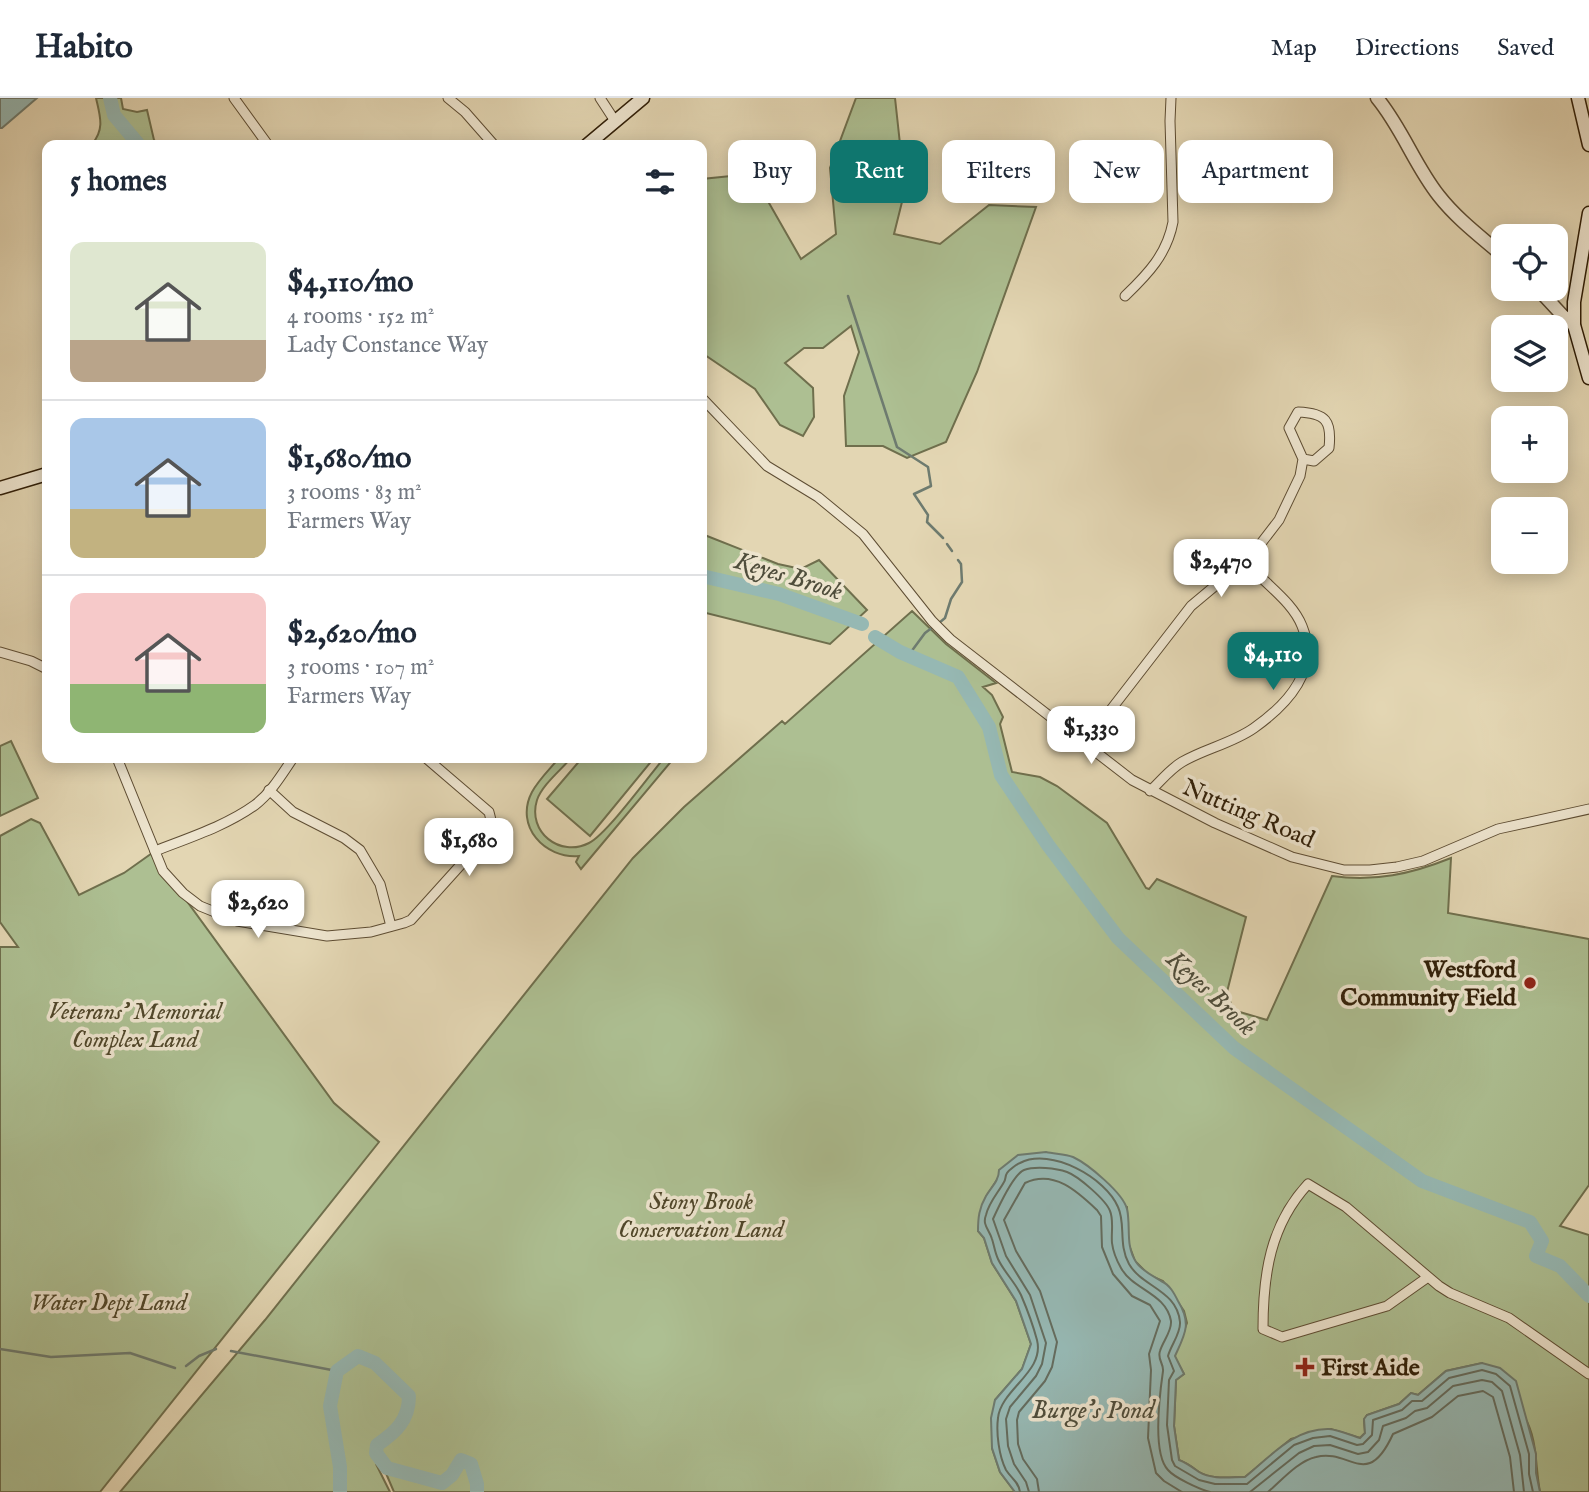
<!DOCTYPE html>
<meta charset="utf-8">
<style>
:root{--surface:#fff;--page:#f6f6f7;--text:#1f2937;--muted:#747a83;--line:#e0e1e3;--accent:#0f766e}
body{margin:0;font-family:"IM FELL English",serif;background:var(--page);color:var(--text);height:100vh;display:flex;flex-direction:column;font-size:26px;white-space:nowrap}
*{box-sizing:border-box;margin:0}
p{font-size:23px;color:var(--muted)}
.icon{flex:none;width:38px;height:38px;fill:none;stroke:currentColor;stroke-width:2;stroke-linecap:round;stroke-linejoin:round}
.map{position:relative;flex:1;overflow:hidden}
.side{position:absolute;left:42px;top:42px;width:665px;height:623px;display:flex;flex-direction:column;background:var(--surface);border-radius:14px;box-shadow:0 4px 18px #0003}
.side>*{flex:none}
.guide{position:absolute;left:728px;top:42px;width:665px;height:63px;display:flex;gap:14px}
.fabs{position:absolute;left:1491px;top:126px;display:grid;gap:14px}
.fabs a{display:grid;place-items:center;width:77px;height:77px;border-radius:14px;background:var(--surface);box-shadow:0 4px 18px #0003;font-size:35px}
.price{position:absolute;translate:-50% -60px;padding:0 16px;border-radius:14px;background:#fff;color:#222;font-size:23px;line-height:46px;filter:drop-shadow(0 2px 4px #0008)}
.price::after{content:'';position:absolute;left:50%;top:42px;width:21px;height:16px;margin-left:-10px;background:inherit;clip-path:polygon(0 0,100% 0,50% 100%)}
.price.on{background:var(--accent);color:#fff}
ul{padding:0;list-style:none}
li{display:flex;align-items:center;gap:21px;height:175px;padding:0 28px}
li+li{border-top:2px solid var(--line)}
li span{display:grid;place-items:center;flex:none;width:196px;height:140px;border-radius:14px;color:#555}
li>.icon{margin-inline-start:auto}
span .icon{width:84px;height:84px;fill:#fffc;stroke-width:1}
li b{font-size:30px}
h2{display:flex;justify-content:space-between;align-items:center;height:84px;padding:0 28px;font-size:30px}
.chip{padding:0 24px;border-radius:14px;background:var(--surface);box-shadow:0 4px 18px #0003;font-size:24px;line-height:63px}
.chip.on{background:var(--accent);color:#fff}
header{display:flex;align-items:center;gap:42px;box-sizing:border-box;height:98px;padding:0 35px;background:var(--surface);border-bottom:2px solid var(--line)}
header strong{font-size:33px}
nav{display:flex;gap:38px;margin-inline-start:auto;font-size:24px}
.map>svg:first-child{display:block}
.green{fill:#adbf92;stroke:#6f6f4d;stroke-width:2}
.water{fill:#96b8b3;stroke:#6e7b6f;stroke-width:2}
.lines{fill:none;stroke-linecap:round;stroke-linejoin:round}
.shore{stroke:#646c5e;stroke-width:2}
.stream{stroke:#6e7b6f;stroke-width:2.5}
.river{stroke:#96b8b3;stroke-width:14}
.minor-casing{stroke:#5e4d33;stroke-width:11}
.tertiary-casing{stroke:#5e4d33;stroke-width:15}
.secondary-casing{stroke:#311f08;stroke-width:15}
.minor{stroke:#ede4ce;stroke-width:9}
.tertiary{stroke:#ede4ce;stroke-width:12}
.secondary{stroke:#ede4ce;stroke-width:12}
.poi-dot{fill:#8f2418;stroke:#ede4ce;stroke-width:2.5}
.labels{text-anchor:middle;stroke-width:7;stroke-linejoin:round;paint-order:stroke}
.street-label{font-size:24px;fill:#311f08;stroke:#ede4ce}
.poi-label{font-size:24px;font-weight:bold;fill:#311f08;stroke:#ede4ce;text-anchor:end}
.park-label{font-size:24px;font-style:italic;fill:#50472a;stroke:#ede4ce}
.water-label{font-size:26px;font-style:italic;fill:#4f4d3b;stroke:#ede4ce}
</style>
<header>
<strong>Habito</strong>
<nav><a>Map</a><a>Directions</a><a>Saved</a></nav>
</header>
<div class="map">
<svg width="1589" height="1394" viewBox="0 0 1589 1394">
<rect width="100%" height="100%" fill="#e3d6b3"/>
<filter id="stains"><feTurbulence type="fractalNoise" baseFrequency=".00286" numOctaves="4"/><feColorMatrix values="0 0 0 0 .2 0 0 0 0 .09 0 0 0 0 .02 0 0 0 .5 -.17"/></filter>
<radialGradient id="worn" r=".72"><stop offset=".6" stop-color="#630" stop-opacity="0"/><stop offset="1" stop-color="#630" stop-opacity=".3"/></radialGradient>
<g class="green">
<path d="M 96,0 L 121,0 L 123,11 L 137,14 L 147,12 L 154,42 L 160,47 L 92,46 C 105,31 100,18 96,0 Z"/>
<polygon points="856,0 895,0 905,92 894,136 940,146 989,107 1036,109 977,274 946,344 907,360 883,348 846,348 844,298 859,254 851,228 823,250 804,250 785,265 813,290 814,319 803,338 780,327 755,291 702,255 702,81 731,78 761,91 801,161 836,136 830,70"/>
<polygon points="702,436 778,466 801,471 819,462 867,512 830,546 702,514"/>
<path d="M 912,513 L 946,546 L 996,585 L 983,589 L 992,597 L 1003,619 L 1000,626 L 1012,674 L 1040,679 L 1057,688 L 1107,725 L 1146,790 L 1149,791 L 1157,781 L 1246,819 L 1227,894 L 1233,912 L 1267,922 L 1332,778 C 1375,784 1411,776 1451,760 L 1448,815 L 1589,841 L 1589,1087 L 1560,1128 L 1589,1137 L 1589,1394 L 1540,1394 C 1535,1369 1538,1341 1524,1318 C 1513,1299 1496,1282 1482,1265 L 1446,1273 L 1418,1297 L 1411,1295 L 1399,1306 L 1367,1317 L 1364,1322 L 1365,1335 L 1360,1340 L 1331,1331 L 1291,1341 L 1245,1379 C 1230,1379 1212,1382 1199,1374 C 1192,1369 1187,1365 1179,1362 L 1174,1328 L 1176,1282 L 1184,1276 L 1174,1258 L 1187,1225 L 1184,1213 L 1163,1183 L 1149,1177 L 1135,1163 L 1128,1144 L 1127,1109 L 999,1079 L 986,1099 L 978,1133 L 984,1140 L 992,1165 L 1016,1203 L 1031,1246 L 1022,1271 L 995,1302 L 992,1350 L 1000,1374 L 1015,1394 L 394,1394 L 385,1373 L 376,1366 L 390,1394 L 120,1394 L 265,1222 L 633,760 L 684,709 L 782,623 L 785,626 Z"/>
<polygon points="11,643 38,700 0,718 0,648"/>
<path d="M 559,660 L 571,660 C 561,672 542,687 537,702 C 527,734 560,760 589,745 C 606,737 649,678 664,660 L 674,660 L 581,771 L 576,764 L 579,758 C 545,761 514,728 532,694 C 539,681 550,671 559,660 Z"/>
<polygon points="582,660 654,660 590,738 547,701"/>
<polygon points="31,721 40,725 79,797 124,775 155,753 162,769 334,1005 379,1044 100,1394 0,1394 0,849 18,849 0,824 0,738"/>
</g>
<g class="water">
<polygon points="0,0 37,0 2,30 0,30"/>
<path d="M 1046,1054 C 1055,1056 1065,1056 1073,1059 C 1088,1066 1123,1095 1127,1111 C 1131,1129 1125,1147 1136,1164 C 1142,1173 1152,1177 1161,1183 C 1170,1187 1174,1195 1178,1203 C 1192,1226 1185,1236 1175,1258 L 1184,1276 L 1176,1282 L 1174,1328 L 1179,1362 C 1187,1365 1192,1369 1199,1374 C 1212,1382 1230,1379 1245,1379 C 1270,1359 1294,1330 1329,1331 C 1339,1332 1350,1337 1360,1340 L 1365,1335 L 1364,1321 L 1367,1317 L 1399,1306 L 1411,1295 L 1418,1297 L 1446,1273 L 1482,1265 L 1500,1270 L 1516,1283 L 1536,1356 L 1536,1375 L 1540,1394 L 1015,1394 L 1000,1374 L 992,1350 L 991,1320 L 995,1302 L 1022,1271 L 1031,1246 L 1016,1203 L 992,1165 L 984,1140 L 978,1133 C 978,1120 979,1110 986,1098 C 991,1089 999,1083 999,1072 L 1018,1057 Z"/>
</g>
<g class="lines">
<g class="shore">
<path d="M 1020,1394 C 1019,1384 1011,1380 1006,1372 C 999,1358 996,1335 998,1320 C 1001,1291 1045,1274 1037,1242 C 1033,1227 1027,1211 1021,1197 C 1015,1184 1004,1174 998,1161 C 995,1155 994,1147 992,1141 C 989,1131 982,1127 986,1117 C 989,1104 998,1095 1004,1084 C 1006,1081 1005,1078 1007,1075 C 1009,1072 1017,1066 1020,1065 C 1051,1049 1106,1080 1118,1109 C 1126,1126 1118,1146 1129,1166 C 1142,1189 1177,1192 1180,1224 C 1181,1235 1171,1247 1168,1258 L 1174,1273 L 1169,1282 L 1167,1327 L 1172,1362 L 1175,1368 L 1199,1382 L 1215,1386 L 1247,1386 L 1294,1347 L 1313,1340 L 1330,1338 L 1357,1347 L 1363,1346 L 1372,1337 L 1373,1322 L 1402,1312 L 1412,1303 L 1422,1303 L 1449,1280 L 1482,1272 L 1496,1276 L 1510,1288 L 1529,1356 L 1529,1376 L 1533,1394"/>
<path d="M 1029,1394 L 1026,1384 L 1014,1366 L 1008,1348 L 1006,1321 L 1010,1309 L 1036,1278 L 1042,1266 L 1046,1245 L 1030,1197 L 1006,1158 L 993,1121 C 998,1110 1014,1076 1024,1072 C 1035,1068 1056,1070 1067,1074 C 1078,1078 1106,1102 1110,1113 C 1114,1122 1111,1135 1112,1145 C 1113,1153 1117,1163 1121,1170 C 1133,1192 1166,1195 1171,1223 C 1172,1233 1163,1243 1160,1253 C 1157,1261 1164,1266 1163,1273 C 1160,1294 1152,1355 1168,1372 C 1175,1380 1199,1391 1210,1394"/>
<path d="M 1039,1394 L 1037,1381 L 1023,1361 L 1018,1346 L 1017,1322 L 1019,1314 L 1045,1283 L 1052,1269 L 1057,1244 L 1040,1193 L 1016,1153 L 1004,1122 L 1025,1085 C 1054,1071 1078,1094 1097,1112 L 1101,1118 L 1102,1149 L 1113,1176 L 1132,1198 L 1150,1207 L 1160,1223 L 1149,1256 L 1151,1272 L 1148,1340 L 1156,1375 L 1164,1383 L 1182,1394"/>
<polyline points="1250,1394 1299,1355 1314,1348 1330,1347 1358,1356 1368,1354 1379,1342 1383,1328 1406,1320 1415,1313 1427,1310 1453,1288 1482,1282 1492,1284 1502,1293 1520,1357 1524,1394"/>
<path d="M 1268,1394 C 1282,1382 1298,1363 1316,1359 C 1350,1350 1367,1393 1393,1336 L 1432,1319 L 1458,1298 L 1483,1293 L 1493,1299 L 1510,1359 L 1514,1394"/>
</g>
<g class="stream">
<polyline points="848,198 897,349 928,369 931,388 914,396 928,417 927,424 943,440"/>
<polyline points="947,446 952,453"/>
<polyline points="939,525 945,520 951,501 962,484 961,466 958,462"/>
<polyline points="908,558 925,535 933,529"/>
<polyline points="0,1251 51,1259 130,1255 175,1270"/>
<polyline points="231,1253 337,1273"/>
<polyline points="186,1268 199,1258 216,1251"/>
</g>
<g class="river">
<polyline points="110,0 114,17 139,47"/>
<polyline points="702,478 779,496 862,526"/>
<polyline points="875,539 900,554 958,579 989,629 1001,677 1048,747 1118,840 1234,950 1422,1083 1530,1124 1542,1143 1536,1158 1560,1168 1589,1198"/>
<path d="M 340,1394 L 340,1369 L 330,1308 L 337,1273 L 358,1258 L 375,1265 L 409,1298 C 409,1322 396,1334 377,1347 L 376,1355 L 387,1370 L 442,1385 L 452,1377 L 461,1362 L 471,1366 L 477,1386 L 477,1394"/>
</g>
<g class="minor-casing">
<g id="minor">
<polyline points="234,0 268,47"/>
<polyline points="448,0 465,14 494,47"/>
<polyline points="600,0 615,23"/>
<path d="M 1125,198 C 1148,176 1167,156 1173,124 L 1170,23 L 1171,0"/>
<polyline points="702,300 767,368 818,399 863,436 932,523 950,541 1132,682 1215,725 1292,759 1344,772 1370,772 1397,769 1423,763 1498,731 1589,711"/>
<polyline points="0,554 31,563 47,571"/>
<path d="M 1080,641 L 1106,618 L 1191,508 L 1252,457 L 1279,422 L 1300,378 L 1303,361 L 1289,330 L 1298,314 C 1326,315 1332,323 1329,350 L 1314,363 L 1303,361"/>
<polyline points="117,660 163,773 183,795 200,808 237,823 327,838 371,834 404,825 411,822 484,741 492,726 489,714 426,660"/>
<polyline points="269,692 293,714 344,740 360,752 380,786 391,828"/>
<path d="M 1150,693 C 1160,684 1170,671 1182,664 C 1204,651 1233,645 1254,630 C 1288,606 1320,572 1302,528 C 1293,505 1269,489 1253,471 L 1252,457"/>
<path d="M 155,753 C 188,740 226,728 255,707 C 271,695 282,676 293,660"/>
<path d="M 1428,1179 L 1387,1208 L 1282,1239 L 1263,1231 C 1263,1177 1270,1127 1308,1086 L 1346,1109 L 1439,1188 L 1450,1195 L 1509,1220 L 1589,1276"/>
</g>
</g>
<g class="tertiary-casing">
<g id="tertiary">
<path d="M 1377,0 C 1402,30 1415,68 1439,98 C 1457,121 1481,139 1503,158"/>
<polyline points="1538,191 1563,218 1574,227"/>
</g>
</g>
<g class="secondary-casing">
<g id="secondary">
<polyline points="1578,0 1589,47"/>
<polyline points="587,47 643,0"/>
<polyline points="1589,115 1574,204 1574,227 1589,280"/>
<polyline points="0,390 47,376"/>
</g>
</g>
<use href="#minor" class="minor"/>
<use href="#tertiary" class="tertiary"/>
<use href="#secondary" class="secondary"/>
</g>
<g class="poi-dot">
<circle cx="1530" cy="885" r="7"/>
<path d="M1301.5 1258.5h7v7h7v7h-7v7h-7v-7h-7v-7h7z"/>
</g>
<g class="labels">
<g class="street-label">
<text transform="translate(1249 715) rotate(23)" y="8">Nutting Road</text>
</g>
<g class="poi-label">
<text x="1516" y="879">Westford<tspan x="1516" dy="28">Community Field</tspan></text>
<text x="1321" y="1277" text-anchor="start">First Aide</text>
</g>
<g class="park-label">
<text x="135" y="921">Veterans' Memorial<tspan x="135" dy="28">Complex Land</tspan></text>
<text x="701" y="1111">Stony Brook<tspan x="701" dy="28">Conservation Land</tspan></text>
<text x="109" y="1212">Water Dept Land</text>
</g>
<g class="water-label">
<text transform="translate(789 477) rotate(17)" y="9">Keyes Brook</text>
<text transform="translate(1212 894) rotate(43)" y="9">Keyes Brook</text>
<text x="1093" y="1320">Burge's Pond</text>
</g>
</g>
<rect width="100%" height="100%" filter="url(#stains)"/>
<rect width="100%" height="100%" fill="url(#worn)"/>
</svg>
<div class="fabs">
<a><svg class="icon" aria-label="locate" viewBox="0 0 24 24"><circle cx="12" cy="12" r="6"/><path d="M12 2v4M12 18v4M2 12h4M18 12h4"/></svg></a>
<a><svg class="icon" aria-label="layers" viewBox="0 0 24 24"><path d="M12 4l9 5-9 5-9-5zM3 14l9 5 9-5"/></svg></a>
<a>+</a>
<a>−</a>
</div>
<b class="price" style="left:1221px;top:501px">$2,470</b>
<b class="price on" style="left:1273px;top:594px">$4,110</b>
<b class="price" style="left:1091px;top:668px">$1,330</b>
<b class="price" style="left:469px;top:780px">$1,680</b>
<b class="price" style="left:258px;top:842px">$2,620</b>
<div class="guide">
<a class="chip">Buy</a>
<a class="chip on">Rent</a>
<a class="chip">Filters</a>
<a class="chip">New</a>
<a class="chip">Apartment</a>
</div>
<section class="side">
<h2>5 homes<svg class="icon" aria-label="filters" viewBox="0 0 24 24"><path d="M4 7h16M4 17h16"/><circle cx="9" cy="7" r="2"/><circle cx="15" cy="17" r="2"/></svg></h2>
<ul>
<li><span style="background:linear-gradient(#dfe7d0 70%,#b9a48a 0)"><svg class="icon" aria-label="home" viewBox="0 0 24 24"><path d="M3 11l9-7 9 7M6 9v11h12V9"/></svg></span><div><b>$4,110/mo</b><p>4 rooms · 152 m²</p><p>Lady Constance Way</p></div></li>
<li><span style="background:linear-gradient(#a9c7e8 65%,#c2b280 0)"><svg class="icon" aria-label="home" viewBox="0 0 24 24"><path d="M3 11l9-7 9 7M6 9v11h12V9"/></svg></span><div><b>$1,680/mo</b><p>3 rooms · 83 m²</p><p>Farmers Way</p></div></li>
<li><span style="background:linear-gradient(#f6c9c9 65%,#8fb573 0)"><svg class="icon" aria-label="home" viewBox="0 0 24 24"><path d="M3 11l9-7 9 7M6 9v11h12V9"/></svg></span><div><b>$2,620/mo</b><p>3 rooms · 107 m²</p><p>Farmers Way</p></div></li>
</ul>
</section>
</div>
